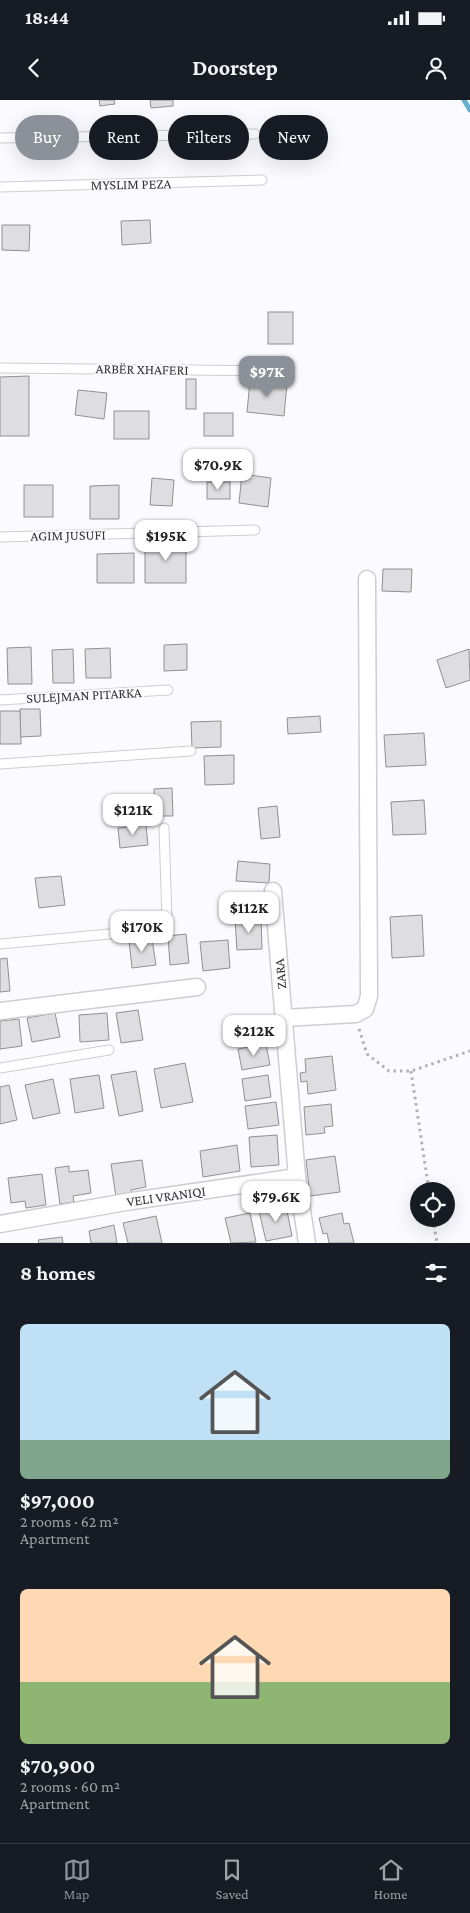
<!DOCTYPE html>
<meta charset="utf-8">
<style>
:root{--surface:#171b24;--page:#20242c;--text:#f1f3f6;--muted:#9ea1a6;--line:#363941;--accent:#8c9099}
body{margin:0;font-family:"Crimson Pro",serif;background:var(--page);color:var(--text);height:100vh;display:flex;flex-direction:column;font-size:19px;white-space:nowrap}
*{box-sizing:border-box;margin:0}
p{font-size:16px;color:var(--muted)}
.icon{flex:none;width:28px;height:28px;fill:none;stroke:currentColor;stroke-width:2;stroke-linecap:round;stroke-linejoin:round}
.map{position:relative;height:1143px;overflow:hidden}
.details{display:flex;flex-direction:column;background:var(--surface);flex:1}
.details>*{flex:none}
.hud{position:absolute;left:15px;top:15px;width:440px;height:45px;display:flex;gap:10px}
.fabs{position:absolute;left:410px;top:1082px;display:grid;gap:10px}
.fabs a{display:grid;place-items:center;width:45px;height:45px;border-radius:50%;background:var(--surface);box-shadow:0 5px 20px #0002;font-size:25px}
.price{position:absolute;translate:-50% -42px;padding:0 11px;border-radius:10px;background:#fff;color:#222;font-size:16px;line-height:32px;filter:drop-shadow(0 1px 2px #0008)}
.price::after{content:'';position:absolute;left:50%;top:30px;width:15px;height:11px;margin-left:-8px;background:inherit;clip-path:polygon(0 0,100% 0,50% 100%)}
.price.active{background:var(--accent);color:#fff}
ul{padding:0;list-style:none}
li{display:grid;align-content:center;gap:10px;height:265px;padding:0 20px}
li span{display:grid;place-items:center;height:155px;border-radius:8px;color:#555}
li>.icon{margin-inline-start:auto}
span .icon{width:90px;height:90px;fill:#fffc;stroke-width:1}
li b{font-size:21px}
h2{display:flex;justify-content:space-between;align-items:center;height:60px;padding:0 20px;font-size:21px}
.pill{padding:0 18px;border-radius:22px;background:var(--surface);box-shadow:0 5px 20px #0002;font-size:18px;line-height:45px}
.pill.active{background:var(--accent);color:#fff}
.status{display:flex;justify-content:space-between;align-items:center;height:35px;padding:0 25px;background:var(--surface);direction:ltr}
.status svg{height:14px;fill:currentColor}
header{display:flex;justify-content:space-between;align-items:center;height:65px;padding:0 20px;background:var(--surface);font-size:22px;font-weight:700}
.tab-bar{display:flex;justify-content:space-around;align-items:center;height:70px;border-top:1px solid var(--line);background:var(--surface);font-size:14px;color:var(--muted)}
.tab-bar a{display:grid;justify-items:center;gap:2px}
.tab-bar .active{color:var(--accent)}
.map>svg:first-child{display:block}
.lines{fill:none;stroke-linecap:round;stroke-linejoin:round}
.stream{stroke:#64afcd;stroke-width:5}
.building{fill:#dedde0;stroke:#919093}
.lane-casing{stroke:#cdced1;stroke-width:11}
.street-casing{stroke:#cdced1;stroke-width:19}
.path{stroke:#b1b1b4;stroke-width:3;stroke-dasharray:2.5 4;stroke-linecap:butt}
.lane{stroke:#fff;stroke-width:9}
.street{stroke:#fff;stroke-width:16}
.labels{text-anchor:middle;stroke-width:4;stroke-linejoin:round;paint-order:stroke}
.street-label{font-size:14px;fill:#333334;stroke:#fbfbff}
</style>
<div class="status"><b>18:44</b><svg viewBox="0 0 49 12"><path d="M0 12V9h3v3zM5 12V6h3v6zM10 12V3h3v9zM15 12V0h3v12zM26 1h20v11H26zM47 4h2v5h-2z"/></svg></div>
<header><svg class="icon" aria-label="back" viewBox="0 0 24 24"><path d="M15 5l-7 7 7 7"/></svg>Doorstep<svg class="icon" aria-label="person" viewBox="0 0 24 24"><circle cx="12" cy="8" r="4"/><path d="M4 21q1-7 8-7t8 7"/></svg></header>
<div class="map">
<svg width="470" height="1143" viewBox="0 0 470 1143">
<rect width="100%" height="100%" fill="#fbfbff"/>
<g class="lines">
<polyline class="stream" points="464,0 470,10"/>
</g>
<g class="building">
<polygon points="99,0 114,0 115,4 100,6"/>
<polygon points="150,0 173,0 173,6 151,8"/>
<polygon points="150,120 151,143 122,145 121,121"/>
<polygon points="2,125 30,125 29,151 2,150"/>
<rect x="268" y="212" width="25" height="32"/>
<polygon points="29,276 29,336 0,336 0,277"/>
<rect x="186" y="279" width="10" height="30"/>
<polygon points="250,281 287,284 284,316 247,312"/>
<polygon points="78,290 107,293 104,319 75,315"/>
<rect x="114" y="311" width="35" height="28"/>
<rect x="204" y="313" width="29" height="23"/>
<polygon points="242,374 271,378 268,407 239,403"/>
<polygon points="152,378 174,380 172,406 150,405"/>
<rect x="207" y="382" width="23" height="17"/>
<rect x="24" y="385" width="29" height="32"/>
<polygon points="119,385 119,419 90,419 90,386"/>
<polygon points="186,441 186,483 145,483 145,442"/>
<polygon points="134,453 134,483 97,483 97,454"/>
<polygon points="383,469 412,469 411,492 382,491"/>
<polygon points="187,544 187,570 164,571 164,545"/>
<polygon points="31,547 32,584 8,584 7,548"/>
<polygon points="110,548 111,578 86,578 85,549"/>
<polygon points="73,549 74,583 53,583 52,550"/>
<polygon points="469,549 470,580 446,588 437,560"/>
<polygon points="20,609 40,609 41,636 20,637"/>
<polygon points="0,611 20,611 21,644 0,644"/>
<polygon points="320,616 321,632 288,634 287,618"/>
<polygon points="221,621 221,647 192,648 191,622"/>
<polygon points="424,633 426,665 386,667 384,635"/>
<polygon points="234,655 234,684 205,685 204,656"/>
<polygon points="172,688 173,716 154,716 154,689"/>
<polygon points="144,696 146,718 120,719 119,697"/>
<polygon points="424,700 426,734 393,735 391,702"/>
<polygon points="277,706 280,737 261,739 258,708"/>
<polygon points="146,725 148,745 120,748 118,728"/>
<polygon points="238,761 270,764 269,783 236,781"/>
<polygon points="61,776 65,805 39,808 35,778"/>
<polygon points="422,815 424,856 392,858 390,817"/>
<polygon points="261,818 262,849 237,850 235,819"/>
<polygon points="186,834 189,863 170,865 168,836"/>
<polygon points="152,839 156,865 132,868 129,841"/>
<polygon points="228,840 230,868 203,871 200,842"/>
<polygon points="7,858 10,891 0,892 0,859"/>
<polygon points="138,910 143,940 121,943 116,913"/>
<polygon points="55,913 60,937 32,942 27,918"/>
<polygon points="107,913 109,940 80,942 79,915"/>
<polygon points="19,919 22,946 0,949 0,921"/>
<polygon points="266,944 270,965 242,970 238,949"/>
<polygon points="332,956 336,990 308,994 307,981 301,982 300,973 306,972 305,959"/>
<polygon points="185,963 193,1002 161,1008 154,969"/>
<polygon points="136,971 143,1011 119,1016 111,975"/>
<polygon points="99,975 104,1008 75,1013 70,979"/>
<polygon points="268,975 271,997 245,1001 242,979"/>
<polygon points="53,979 60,1013 33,1019 25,985"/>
<polygon points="9,985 17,1020 0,1024 0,987"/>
<polygon points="276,1002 279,1025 248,1029 245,1006"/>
<polygon points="331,1004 333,1026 324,1027 325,1033 306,1035 304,1007"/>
<polygon points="277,1035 279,1065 251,1067 249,1037"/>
<polygon points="237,1045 240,1071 203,1077 200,1051"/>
<polygon points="335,1056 340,1092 310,1096 306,1060"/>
<polygon points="142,1060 146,1087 131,1090 132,1094 116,1097 111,1064"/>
<polygon points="69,1066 69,1072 88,1070 91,1093 73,1096 74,1102 60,1104 55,1068"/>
<polygon points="42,1074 46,1105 26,1108 25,1101 11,1103 8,1078"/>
<polygon points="286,1106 292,1136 266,1141 259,1111"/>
<polygon points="250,1113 256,1142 231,1143 225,1118"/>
<polygon points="342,1113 344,1124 349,1123 354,1143 329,1143 327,1133 323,1134 319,1118"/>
<polygon points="156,1116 162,1143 128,1143 123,1123"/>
<polygon points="114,1125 117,1143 91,1143 89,1131"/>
<polygon points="62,1137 63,1143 39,1143 38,1140"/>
</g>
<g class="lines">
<g class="lane-casing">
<g id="lane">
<polyline points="0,38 255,34"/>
<polyline points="0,87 262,80"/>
<polyline points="0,268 285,271"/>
<polyline points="0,437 255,430"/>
<polyline points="0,600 168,590"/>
<polyline points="0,664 191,651"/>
<polyline points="0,844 153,830 167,820 164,728"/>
<polyline points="0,968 109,950"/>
</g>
</g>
<g class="street-casing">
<g id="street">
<polyline points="273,791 297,1077 307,1143"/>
<polyline points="0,911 197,887"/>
<polyline points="284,918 356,914 365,909 369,896 367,479"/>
<polyline points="0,1124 132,1101 297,1077"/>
</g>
</g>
<g class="path">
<polyline points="359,929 367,954 389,971 411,971 470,951"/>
<polyline points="411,971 429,1091"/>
<polyline points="433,1119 437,1143"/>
</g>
<use href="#lane" class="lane"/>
<use href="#street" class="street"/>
</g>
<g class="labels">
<g class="street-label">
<text transform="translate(131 84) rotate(-1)" y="5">MYSLIM PEZA</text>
<text transform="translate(142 269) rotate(1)" y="5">ARBËR XHAFERI</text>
<text transform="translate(68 435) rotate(-1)" y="5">AGIM JUSUFI</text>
<text transform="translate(84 595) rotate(-3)" y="5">SULEJMAN PITARKA</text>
<text transform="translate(280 874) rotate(-95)" y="5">ZARA</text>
<text transform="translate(166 1096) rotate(-8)" y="5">VELI VRANIQI</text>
</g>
</g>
</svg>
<div class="fabs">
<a><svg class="icon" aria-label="locate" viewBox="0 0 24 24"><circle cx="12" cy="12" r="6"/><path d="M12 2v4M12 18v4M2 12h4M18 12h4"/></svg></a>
</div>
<b class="price active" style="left:267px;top:298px">$97K</b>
<b class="price" style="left:218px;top:391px">$70.9K</b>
<b class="price" style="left:166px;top:462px">$195K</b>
<b class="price" style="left:133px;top:736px">$121K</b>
<b class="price" style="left:249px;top:834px">$112K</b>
<b class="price" style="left:142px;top:853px">$170K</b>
<b class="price" style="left:254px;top:957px">$212K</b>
<b class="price" style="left:276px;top:1123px">$79.6K</b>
<div class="hud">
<a class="pill active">Buy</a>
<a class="pill">Rent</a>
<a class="pill">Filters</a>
<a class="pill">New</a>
</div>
</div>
<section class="details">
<h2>8 homes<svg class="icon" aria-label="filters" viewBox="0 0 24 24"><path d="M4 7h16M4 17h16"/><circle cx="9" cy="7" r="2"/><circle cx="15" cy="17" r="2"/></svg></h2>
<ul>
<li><span style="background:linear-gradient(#bfe0f5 75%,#7fa58c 0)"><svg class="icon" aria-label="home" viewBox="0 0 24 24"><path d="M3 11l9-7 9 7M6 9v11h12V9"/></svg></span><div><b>$97,000</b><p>2 rooms · 62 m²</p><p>Apartment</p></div></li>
<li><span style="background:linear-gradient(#ffd9b3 60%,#8fb573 0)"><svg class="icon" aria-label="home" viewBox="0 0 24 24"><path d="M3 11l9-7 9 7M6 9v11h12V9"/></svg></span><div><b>$70,900</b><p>2 rooms · 60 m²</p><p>Apartment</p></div></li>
</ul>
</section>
<nav class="tab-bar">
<a class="active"><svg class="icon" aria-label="map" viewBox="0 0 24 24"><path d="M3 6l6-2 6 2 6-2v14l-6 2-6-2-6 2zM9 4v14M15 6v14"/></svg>Map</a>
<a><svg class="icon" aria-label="saved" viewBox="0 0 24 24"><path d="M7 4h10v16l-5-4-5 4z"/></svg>Saved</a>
<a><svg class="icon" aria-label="home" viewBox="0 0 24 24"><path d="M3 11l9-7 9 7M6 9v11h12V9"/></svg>Home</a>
</nav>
